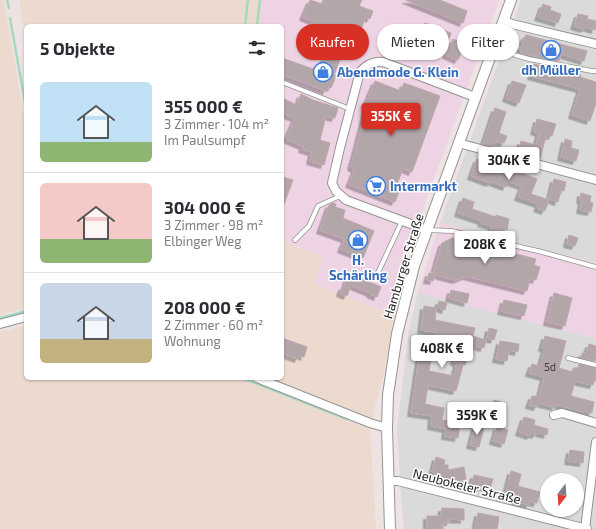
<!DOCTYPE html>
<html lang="de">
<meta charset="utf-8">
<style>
:root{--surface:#fff;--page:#f2f2f3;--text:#2b2b33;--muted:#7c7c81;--line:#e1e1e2;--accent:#d93025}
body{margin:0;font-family:"Exo 2",sans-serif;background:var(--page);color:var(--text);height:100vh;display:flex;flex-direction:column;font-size:15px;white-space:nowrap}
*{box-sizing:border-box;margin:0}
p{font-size:13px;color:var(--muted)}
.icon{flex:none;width:22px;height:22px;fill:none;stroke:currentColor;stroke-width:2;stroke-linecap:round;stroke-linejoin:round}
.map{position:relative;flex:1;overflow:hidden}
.sheet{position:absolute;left:24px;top:24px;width:260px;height:356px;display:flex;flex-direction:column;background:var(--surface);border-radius:6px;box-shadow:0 1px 3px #0004}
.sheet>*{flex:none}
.banner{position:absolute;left:296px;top:24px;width:240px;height:36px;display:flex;gap:8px}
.needle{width:26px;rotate:197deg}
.controls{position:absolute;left:540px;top:473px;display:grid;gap:8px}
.controls a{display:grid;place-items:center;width:44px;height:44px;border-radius:50%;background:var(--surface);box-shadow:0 1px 3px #0004;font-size:20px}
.price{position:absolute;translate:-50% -34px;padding:0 9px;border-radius:4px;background:#fff;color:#222;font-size:13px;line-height:26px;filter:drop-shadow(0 1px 2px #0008)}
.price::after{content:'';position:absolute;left:50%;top:24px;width:12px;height:9px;margin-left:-6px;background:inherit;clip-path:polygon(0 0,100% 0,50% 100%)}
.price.current{background:var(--accent);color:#fff}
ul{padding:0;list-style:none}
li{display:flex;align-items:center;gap:12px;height:100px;padding:0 16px}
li+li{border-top:1px solid var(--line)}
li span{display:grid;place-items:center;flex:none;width:112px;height:80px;border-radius:6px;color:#555}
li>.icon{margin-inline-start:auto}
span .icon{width:48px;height:48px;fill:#fffc;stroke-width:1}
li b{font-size:17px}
h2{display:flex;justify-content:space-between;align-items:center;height:48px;padding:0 16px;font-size:17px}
.pill{padding:0 14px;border-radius:18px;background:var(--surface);box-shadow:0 1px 3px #0004;font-size:14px;line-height:36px}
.pill.current{background:var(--accent);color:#fff}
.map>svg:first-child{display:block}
.residential{fill:#dbdadb;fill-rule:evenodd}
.commercial{fill:#eed3e4}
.farmland{fill:#ecdacf}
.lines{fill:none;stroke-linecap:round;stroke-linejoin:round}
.stream{stroke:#a6d9c1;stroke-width:2.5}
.building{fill:#b3a6a9;stroke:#bea6ac;filter:url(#shadow)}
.service-casing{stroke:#949494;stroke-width:5.5}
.minor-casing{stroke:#949494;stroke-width:10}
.tertiary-casing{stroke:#949494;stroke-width:12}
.service{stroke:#fff;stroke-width:4}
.minor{stroke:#fff;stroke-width:8}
.tertiary{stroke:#fff;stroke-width:10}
.labels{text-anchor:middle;stroke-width:3;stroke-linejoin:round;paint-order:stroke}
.number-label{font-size:11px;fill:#423f40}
.shop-label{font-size:13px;font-weight:bold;fill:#366cbe;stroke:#fff}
.street-label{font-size:13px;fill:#1d1d1d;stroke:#fff}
</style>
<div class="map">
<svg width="596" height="529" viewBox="0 0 596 529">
<defs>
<filter id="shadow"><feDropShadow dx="-3.5" dy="3.5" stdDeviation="0" flood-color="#0004"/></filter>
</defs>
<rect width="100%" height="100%" fill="#eee3e3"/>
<g class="residential">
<polygon points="521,0 596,0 596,263 440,223"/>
<path d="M 418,292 L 596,339 L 596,529 L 404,529 L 401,495 L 397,429 L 409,330 ZM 547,480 L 577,480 L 577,510 L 547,510 Z"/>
</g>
<g class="commercial">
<polygon points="262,0 499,0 408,250 390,314 314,284 323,258 282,240 282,26 260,26"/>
<polygon points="440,223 596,263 596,339 418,292"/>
</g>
<g class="farmland">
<polygon points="0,0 4,0 26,129 26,308 0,315"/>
<polygon points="19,0 262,0 260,26 26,26 26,43"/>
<polygon points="282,240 323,258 314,284 398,317 370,426 376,529 0,529 0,332 26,325 26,378 282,378"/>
</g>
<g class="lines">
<g class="stream">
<polyline points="7,0 9,8"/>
<polyline points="10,18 26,108"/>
<polyline points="245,26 248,0"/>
<polyline points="257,26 260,0"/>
<polyline points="0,318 26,311"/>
<polyline points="242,378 347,419"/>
</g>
</g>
<g class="building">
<polygon points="310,0 322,4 323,0 362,0 359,6 373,11 370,19 366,17 361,29 358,27 357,30 353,28 349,37 335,32 332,40 310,30 313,21 303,17"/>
<polygon points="406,0 440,0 467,11 463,23"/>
<polygon points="543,4 551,7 550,10 561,14 558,23 538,17"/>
<polygon points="578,14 588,16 587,19 596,21 595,30 585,27 584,29 574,26"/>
<polygon points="425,23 451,33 449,39 439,35 437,39 421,33"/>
<polygon points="526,35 587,51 584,61 561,54 559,61 521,53 520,48 523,44 523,39"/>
<polygon points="453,39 465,44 458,60 446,55"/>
<polygon points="327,51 341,57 334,75 336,76 331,88 328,87 326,91 282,74 282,58 313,69 314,67 316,68 318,65 321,66"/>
<polygon points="534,64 581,75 580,77 596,82 596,103 590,121 572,115 580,89 531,76"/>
<polygon points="375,81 401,91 404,83 440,96 412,172 403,168 397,185 401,187 395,202 349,184 355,169 351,167 367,106 365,105"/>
<polygon points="512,81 526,85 519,103 506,98"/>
<polygon points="301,94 313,100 338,108 335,118 326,116 320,140 330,143 324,165 310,161 312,152 302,149 303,146 286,139 295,118 282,113 282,98 297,105"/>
<polygon points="495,108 506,112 499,133 507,136 504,143 495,142 494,147 483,144"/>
<polygon points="537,119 556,124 552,136 547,135 546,137 540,158 525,154 526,151 519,149 521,141 536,145 539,133 534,131"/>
<polygon points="565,139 572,141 571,148 579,150 576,161 561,157"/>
<polygon points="477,159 500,167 501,165 537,179 531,194 549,200 545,211 537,208 539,204 518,197 522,186 508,181 506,187 490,181 490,183 471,176"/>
<polygon points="282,177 293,180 283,207 282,207"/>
<polygon points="554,179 566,182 564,191 561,190 558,202 549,199"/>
<polygon points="581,193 591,196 590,202 593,203 591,212 580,210 582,201 580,200"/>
<polygon points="463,198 474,202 472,209 496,217 496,215 509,219 507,230 503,228 501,237 490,234 492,226 481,223 482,221 458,213"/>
<polygon points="333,203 336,204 335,207 345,210 343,218 374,231 363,258 341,249 345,239 320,230 329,205"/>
<polygon points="569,235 578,238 575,246 567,244"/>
<polygon points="452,238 536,259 534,265 540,267 536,280 530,279 527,291 466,276 456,280 433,274 442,243"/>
<polygon points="349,273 381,287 377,297 370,294 371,293 351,285 347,296 340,293 342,287 344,287"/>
<polygon points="429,273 435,274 433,281 427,280"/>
<polygon points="451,290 469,294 467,303 449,298"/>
<polygon points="554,293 572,298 565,326 547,322"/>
<polygon points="504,300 527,305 524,316 501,311"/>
<polygon points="439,301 447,303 445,310 438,308"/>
<polygon points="424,306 436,308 435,320 475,328 473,336 486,340 484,348 476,346 475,350 470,349 465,365 463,365 456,391 428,385 425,404 444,408 442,420 460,423 458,438 445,436 446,429 431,426 432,416 411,413 420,352 432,354 429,371 454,376 457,363 454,362 459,337 445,334 444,339 435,337 436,332 421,330"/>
<polygon points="489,328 497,330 494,340 487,338"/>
<polygon points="545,336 566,341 559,368 572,372 573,368 578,369 579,364 596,368 596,380 595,380 593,385 575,381 571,396 594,402 592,413 584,411 584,412 555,404 555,407 539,403 537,407 529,405 532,396 539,397 544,377 529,373 532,364 540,366 545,348 542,348"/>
<polygon points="282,338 307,347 304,357 300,355 298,359 282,353"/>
<polygon points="500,341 519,344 518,352 509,350 507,361 496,359"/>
<polygon points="589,344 596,346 596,361 581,358 582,353 586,353"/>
<polygon points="494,400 501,402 498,415 490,413"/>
<polygon points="464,406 476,408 474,425 462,423"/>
<polygon points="524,417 535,420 534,425 548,429 547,435 536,432 536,435 531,434 530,436 519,432"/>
<polygon points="475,426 484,428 479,447 470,445"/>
<polygon points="497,427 508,430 504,444 493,441"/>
<polygon points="570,450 584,452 583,463 568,461"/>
<polygon points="436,457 445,460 444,465 448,465 448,470 464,467 466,479 448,482 448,485 441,485 441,475 432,472"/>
<polygon points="511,471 521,474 518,486 540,492 537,503 530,502 529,505 514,501 516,495 506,492"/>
<polygon points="474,475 493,479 490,489 480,486 480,489 471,486"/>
<polygon points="442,508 464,509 464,520 450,519 450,522 443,522 443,529 427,529 427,516 441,516"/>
<polygon points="478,513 499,517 497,529 475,529"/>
</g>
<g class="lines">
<g class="service-casing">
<g id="service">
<polyline points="494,49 529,59 592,71 596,71"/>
<polyline points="282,82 350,109"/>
<polyline points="427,230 452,231 542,252 596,267"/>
<polyline points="295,240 309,226 318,206 340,196"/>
<polyline points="376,277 402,221"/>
<polyline points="568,358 596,365"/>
</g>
</g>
<g class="minor-casing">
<g id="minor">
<polyline points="504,20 512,24 596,44"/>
<polyline points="458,143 596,180"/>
<path d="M 427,230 L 346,200 L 336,191 L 332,183 L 340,148 L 360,72 C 366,65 372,61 383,62 L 475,97"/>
<polyline points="0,324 26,317"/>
<polyline points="257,378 370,423 387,428"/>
<polyline points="554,415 562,413 596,423"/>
<polyline points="389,481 398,481 587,529"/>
<polyline points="585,529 596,442"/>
</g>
</g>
<g class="tertiary-casing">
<polyline id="tertiary" points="390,529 387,428 388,395 397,334 414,266 511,0"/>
</g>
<use href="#service" class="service"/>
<use href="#minor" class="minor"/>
<use href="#tertiary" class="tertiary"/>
</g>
<defs>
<g id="shop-ring" transform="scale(1)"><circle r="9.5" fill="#fff" stroke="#3f7fe0" stroke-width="1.5"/><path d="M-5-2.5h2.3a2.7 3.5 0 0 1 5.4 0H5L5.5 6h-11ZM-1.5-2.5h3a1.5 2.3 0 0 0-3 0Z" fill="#3f7fe0"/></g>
<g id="supermarket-ring" transform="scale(1)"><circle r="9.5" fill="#fff" stroke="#3f7fe0" stroke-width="1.5"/><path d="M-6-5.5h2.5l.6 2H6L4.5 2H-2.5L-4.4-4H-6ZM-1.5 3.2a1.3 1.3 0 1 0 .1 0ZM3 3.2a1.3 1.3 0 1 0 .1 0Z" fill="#3f7fe0"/></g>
</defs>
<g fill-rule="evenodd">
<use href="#shop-ring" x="551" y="50"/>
<use href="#shop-ring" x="323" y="72"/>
<use href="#supermarket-ring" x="376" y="186"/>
<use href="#shop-ring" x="358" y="240"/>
</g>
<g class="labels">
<g class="number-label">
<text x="550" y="371">5d</text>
</g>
<g class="shop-label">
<text x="551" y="75">dh Müller</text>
<text x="337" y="77" text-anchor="start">Abendmode G. Klein</text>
<text x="390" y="191" text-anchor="start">Intermarkt</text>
<text x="358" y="265">H.<tspan x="358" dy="15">Schärling</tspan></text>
</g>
<g class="street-label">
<text transform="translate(403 266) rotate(-73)" y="5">Hamburger Straße</text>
<text transform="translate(467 486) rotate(14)" y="5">Neubokeler Straße</text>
</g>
</g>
</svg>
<div class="controls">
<a><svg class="needle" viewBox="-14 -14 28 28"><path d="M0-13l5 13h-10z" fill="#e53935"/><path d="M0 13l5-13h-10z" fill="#7c7c81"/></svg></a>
</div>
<b class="price current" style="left:391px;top:137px">355K €</b>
<b class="price" style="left:509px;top:181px">304K €</b>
<b class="price" style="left:485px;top:265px">208K €</b>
<b class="price" style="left:442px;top:369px">408K €</b>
<b class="price" style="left:477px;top:436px">359K €</b>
<div class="banner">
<a class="pill current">Kaufen</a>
<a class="pill">Mieten</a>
<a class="pill">Filter</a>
</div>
<section class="sheet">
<h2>5 Objekte<svg class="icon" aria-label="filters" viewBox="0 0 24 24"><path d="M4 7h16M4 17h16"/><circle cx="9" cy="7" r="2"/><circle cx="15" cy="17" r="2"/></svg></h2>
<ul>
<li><span style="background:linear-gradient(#bfe0f5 75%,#8fb573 0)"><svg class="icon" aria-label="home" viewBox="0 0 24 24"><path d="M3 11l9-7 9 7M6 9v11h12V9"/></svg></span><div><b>355 000 €</b><p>3 Zimmer · 104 m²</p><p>Im Paulsumpf</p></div></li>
<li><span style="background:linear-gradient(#f6c9c9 70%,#8fb573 0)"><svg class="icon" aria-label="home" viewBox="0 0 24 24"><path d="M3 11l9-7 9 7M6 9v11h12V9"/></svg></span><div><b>304 000 €</b><p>3 Zimmer · 98 m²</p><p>Elbinger Weg</p></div></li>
<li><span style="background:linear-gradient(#c9d6e8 70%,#c2b280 0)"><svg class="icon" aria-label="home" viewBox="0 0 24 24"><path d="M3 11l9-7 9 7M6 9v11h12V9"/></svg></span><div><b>208 000 €</b><p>2 Zimmer · 60 m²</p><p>Wohnung</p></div></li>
</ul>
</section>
</div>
